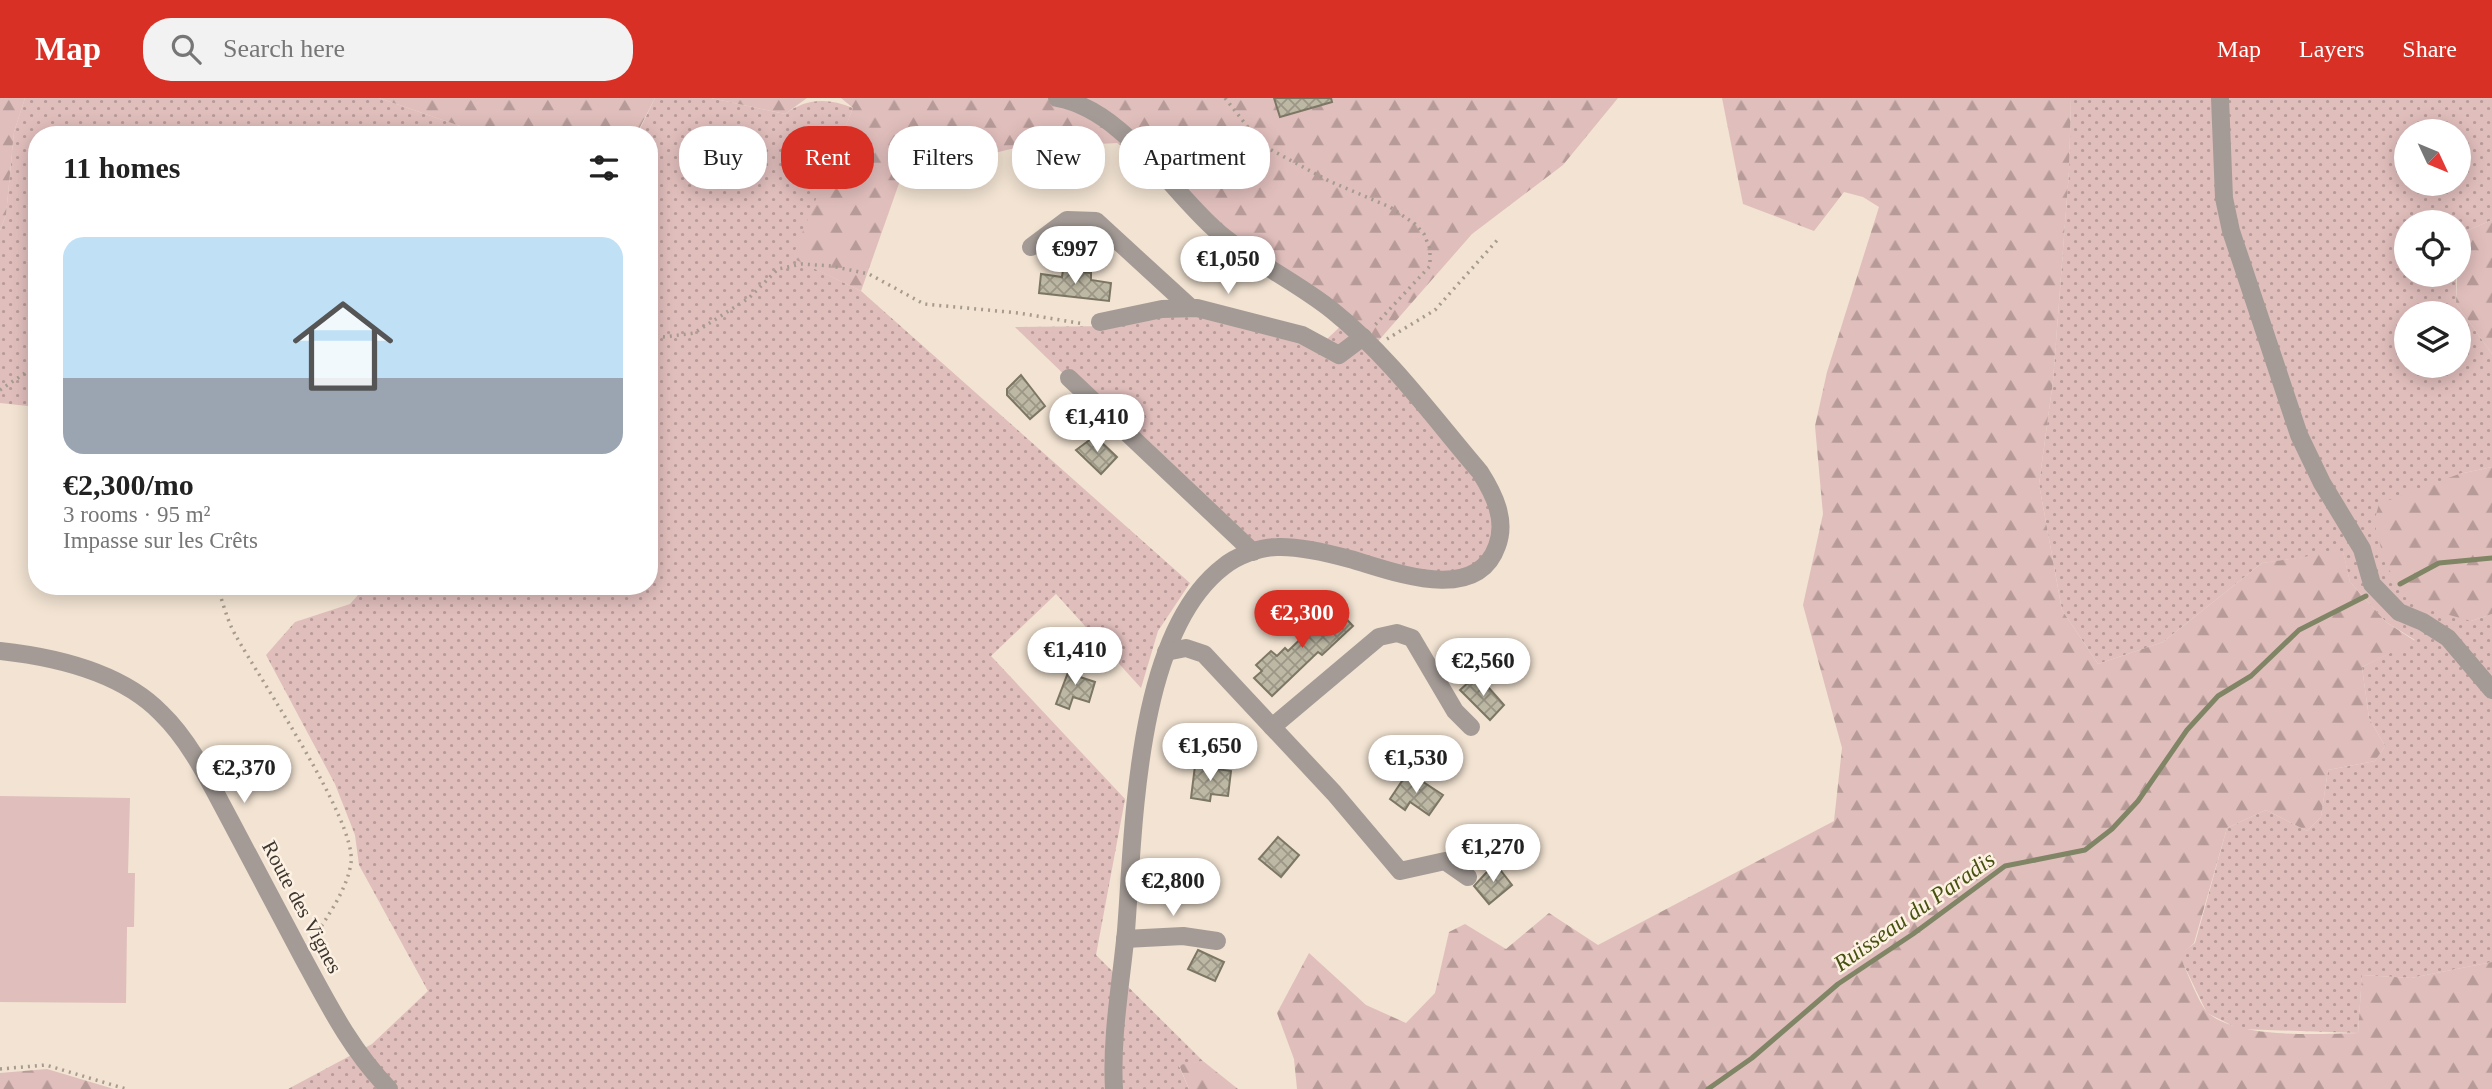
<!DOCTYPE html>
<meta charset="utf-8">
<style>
:root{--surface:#fff;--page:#f2f2f2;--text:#222;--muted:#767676;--line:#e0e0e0;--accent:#d93025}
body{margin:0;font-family:"Times New Roman",serif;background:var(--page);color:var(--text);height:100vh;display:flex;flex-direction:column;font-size:26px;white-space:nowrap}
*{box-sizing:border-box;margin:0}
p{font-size:23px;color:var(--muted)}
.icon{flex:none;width:38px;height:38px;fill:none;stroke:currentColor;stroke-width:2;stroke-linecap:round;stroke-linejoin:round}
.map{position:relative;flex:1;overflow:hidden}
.sheet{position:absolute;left:28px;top:28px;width:630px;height:469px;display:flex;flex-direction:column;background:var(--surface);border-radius:28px;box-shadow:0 4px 18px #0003}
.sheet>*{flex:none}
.top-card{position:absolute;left:679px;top:28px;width:665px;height:63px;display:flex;gap:14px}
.needle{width:46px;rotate:134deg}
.tools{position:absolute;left:2394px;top:21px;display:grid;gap:14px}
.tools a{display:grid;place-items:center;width:77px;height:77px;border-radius:50%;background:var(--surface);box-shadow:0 4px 18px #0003;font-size:35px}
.price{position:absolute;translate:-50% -60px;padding:0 16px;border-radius:24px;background:#fff;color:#222;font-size:23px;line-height:46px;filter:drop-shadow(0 2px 4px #0008)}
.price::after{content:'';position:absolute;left:50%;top:42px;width:21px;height:16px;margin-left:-10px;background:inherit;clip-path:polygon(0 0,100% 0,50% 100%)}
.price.on{background:var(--accent);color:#fff}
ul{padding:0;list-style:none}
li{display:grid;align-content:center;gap:14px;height:371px;padding:0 35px}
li+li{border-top:2px solid var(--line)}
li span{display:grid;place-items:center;height:217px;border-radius:21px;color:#555}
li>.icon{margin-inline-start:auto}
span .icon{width:126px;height:126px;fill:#fffc;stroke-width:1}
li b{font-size:30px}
h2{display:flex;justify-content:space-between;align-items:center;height:84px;padding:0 35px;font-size:30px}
.pill{padding:0 24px;border-radius:28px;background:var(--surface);box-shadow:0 4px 18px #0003;font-size:24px;line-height:63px}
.pill.on{background:var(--accent);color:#fff}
header{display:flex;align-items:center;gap:42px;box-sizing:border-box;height:98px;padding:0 35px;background:var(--accent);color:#fff}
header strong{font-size:33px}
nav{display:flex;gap:38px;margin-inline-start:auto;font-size:24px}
.search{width:490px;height:63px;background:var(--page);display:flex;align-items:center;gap:18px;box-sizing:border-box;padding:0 24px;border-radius:28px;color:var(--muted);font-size:26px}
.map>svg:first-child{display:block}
.grass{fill:url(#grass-dots);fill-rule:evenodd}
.forest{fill:url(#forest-firs)}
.park{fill:#e0bebc}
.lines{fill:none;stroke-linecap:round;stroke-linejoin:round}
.stream{stroke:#808566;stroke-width:5}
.building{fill:url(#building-cross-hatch);stroke:#7c7764;stroke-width:2}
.path{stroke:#a69b8e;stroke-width:3.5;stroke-dasharray:2 5;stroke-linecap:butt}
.minor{stroke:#a49b96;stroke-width:18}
.labels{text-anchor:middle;stroke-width:5;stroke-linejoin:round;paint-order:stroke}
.street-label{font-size:21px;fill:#3d3730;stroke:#fdf1e3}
.water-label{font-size:23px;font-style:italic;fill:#465110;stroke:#fdf1e3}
</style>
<header>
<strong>Map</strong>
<div class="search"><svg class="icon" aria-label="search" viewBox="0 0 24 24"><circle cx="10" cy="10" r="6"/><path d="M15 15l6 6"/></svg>Search here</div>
<nav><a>Map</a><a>Layers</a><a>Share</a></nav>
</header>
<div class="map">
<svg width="2492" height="991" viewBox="0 0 2492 991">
<defs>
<pattern id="grass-dots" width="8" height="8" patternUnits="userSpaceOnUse" patternTransform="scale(1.75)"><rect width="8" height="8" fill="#e0bebc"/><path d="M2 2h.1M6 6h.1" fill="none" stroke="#b79b99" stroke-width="1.8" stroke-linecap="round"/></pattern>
<pattern id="forest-firs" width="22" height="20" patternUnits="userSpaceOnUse" patternTransform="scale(1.75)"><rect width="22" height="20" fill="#e0bebc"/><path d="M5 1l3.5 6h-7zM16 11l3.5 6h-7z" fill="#b79b99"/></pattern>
<pattern id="building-cross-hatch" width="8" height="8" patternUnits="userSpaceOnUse" patternTransform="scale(1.75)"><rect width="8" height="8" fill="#bdb8a4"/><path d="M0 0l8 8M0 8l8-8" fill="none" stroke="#9b9686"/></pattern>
</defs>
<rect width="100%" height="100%" fill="#f2e3d2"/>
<g class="grass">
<polygon points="25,0 379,0 486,37 37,37 37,309 0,305 0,132 6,117 14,34"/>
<path d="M 655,0 L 711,0 L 785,16 C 807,0 828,0 853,10 L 793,160 L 861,193 L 1190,485 L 1158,533 L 1141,590 L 1056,496 L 991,558 L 1125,701 L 1096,857 L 1203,963 L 1179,968 L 1189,991 L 288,991 L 372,946 L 428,893 L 359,767 L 355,737 L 335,686 L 266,557 L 295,524 L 350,506 L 366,488 L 649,488 L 649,37 L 637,37 Z"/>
<path d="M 2071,0 L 2492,0 L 2492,122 L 2459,136 L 2459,124 L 2406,124 L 2406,177 L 2456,177 L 2456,205 L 2492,256 L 2492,369 L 2459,376 L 2471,523 L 2492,516 L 2492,864 L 2411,880 L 2362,877 L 2358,935 L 2239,931 L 2207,915 L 2179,857 L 2195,845 L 2227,730 L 2266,712 L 2307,733 L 2321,719 L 2328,672 L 2375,663 L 2385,648 L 2369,620 L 2362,569 L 2415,542 L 2386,524 L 2350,484 L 2343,454 L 2262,465 L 2163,544 L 2098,566 L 2062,512 L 2039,386 L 2053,283 L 2069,73 ZM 2406,33 L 2459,33 L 2459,86 L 2406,86 ZM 2406,215 L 2459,215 L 2459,268 L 2406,268 Z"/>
<polygon points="1178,213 1326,242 1345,224 1491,391 1496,451 1456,481 1233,440 1015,229 1117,228"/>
</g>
<g class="forest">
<polygon points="0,0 25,0 14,34 6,117 0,132"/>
<polygon points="379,0 655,0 636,37 486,37"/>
<polygon points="711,0 807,0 785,16"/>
<polygon points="841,0 1618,0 1563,67 1472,136 1373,249 1219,135 1160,76 1117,45 1011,51 902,77 861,193 792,160 853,10"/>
<path d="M 1722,0 L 2071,0 L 2069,73 L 2053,283 L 2039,386 L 2062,512 L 2098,566 L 2163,544 L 2262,465 L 2343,453 L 2350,484 L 2386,524 L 2415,543 L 2362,569 L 2369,620 L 2385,648 L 2375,663 L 2328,672 L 2321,719 L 2307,733 L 2266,712 L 2227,730 L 2194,845 L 2180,858 C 2186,871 2199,907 2209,916 C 2242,941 2318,936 2358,935 L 2362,877 L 2411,880 L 2492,864 L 2492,991 L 1297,991 L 1294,961 L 1277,915 L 1309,855 L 1366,907 L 1406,925 L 1435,895 L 1449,834 L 1465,826 L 1506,851 L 1549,815 L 1598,847 L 1834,723 L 1842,650 L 1803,507 L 1823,416 L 1815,328 L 1827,274 L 1879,109 L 1863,99 L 1844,94 L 1814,133 L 1743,106 Z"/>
<polygon points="2492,122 2492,256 2456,205 2459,136"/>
<polygon points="2492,369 2492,516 2471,523 2417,508 2386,468 2374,424 2379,406 2459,376"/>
<polygon points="1203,963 1238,991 1189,991 1179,967"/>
<polygon points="47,971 114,991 0,991 0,975"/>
</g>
<polygon class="park" points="0,698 130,700 128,775 135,775 134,829 127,829 126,905 0,904"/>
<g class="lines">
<g class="stream">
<polyline points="2400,486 2439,465 2492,460"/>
<polyline points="1708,991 1752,960 1838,886 1913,836 2005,768 2085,752 2112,731 2138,703 2187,632 2218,598 2251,578 2299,532 2366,498"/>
</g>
</g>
<g class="building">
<polygon points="1274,0 1331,0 1332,4 1280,19"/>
<polygon points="1063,172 1091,175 1091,182 1111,185 1109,203 1039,195 1041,176 1062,179"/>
<polygon points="1021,277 1045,308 1030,321 1007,297 1007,291"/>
<polygon points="1095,338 1117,359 1101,376 1076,352"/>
<polygon points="1335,509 1353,528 1322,557 1318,554 1272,598 1254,580 1262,573 1256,567 1271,553 1277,558 1285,550 1288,553 1311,531 1307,526 1322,511 1327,517"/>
<polygon points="1072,564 1083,568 1080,579 1095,584 1089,604 1073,599 1069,611 1056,606"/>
<polygon points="1471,582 1482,582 1504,607 1490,622 1460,592"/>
<polygon points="1195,668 1231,673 1228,698 1211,696 1210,703 1191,700"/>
<polygon points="1408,674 1443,697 1429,717 1410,704 1405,712 1390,701"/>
<polygon points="1278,739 1299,757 1281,779 1259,761"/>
<polygon points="1495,765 1512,787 1489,806 1474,788"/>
<polygon points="1198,852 1224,864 1215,883 1188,871"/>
</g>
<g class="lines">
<g class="path">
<polyline points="1225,0 1262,47 1329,83 1390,109 1415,126 1424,136 1430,151 1430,168 1374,228"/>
<polyline points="649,237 665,239 694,235 749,200 778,171 802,166 831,168 869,176 924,206 1019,215 1084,226"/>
<polyline points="1387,241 1435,212 1500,139"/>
<polyline points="0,292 37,267"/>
<path d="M 217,488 C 223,504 227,523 236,538 C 259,580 357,723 351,765 C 347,792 327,819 313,841"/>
<polyline points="0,971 46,967 126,991"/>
</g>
<g class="minor">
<path d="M 1057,0 C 1124,12 1169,92 1218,134 C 1253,164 1297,184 1333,213 C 1389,258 1433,319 1480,374 C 1494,396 1507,422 1497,448 C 1476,508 1390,472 1350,461 C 1328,455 1300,448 1277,449 C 1260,449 1236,458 1223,469 C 1135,537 1134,731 1126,833 C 1121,886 1111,938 1114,991"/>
<polyline points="2220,0 2224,100 2231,133 2299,337 2322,385 2362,451 2372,486 2399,514 2423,524 2448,540 2492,592"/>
<polyline points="1031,149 1067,122 1096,123 1191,210"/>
<polyline points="1100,224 1162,211 1197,210 1302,237 1339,257 1363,239"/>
<polyline points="1069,280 1253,454"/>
<path d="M 0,553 C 55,559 121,574 161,615 C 191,644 210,685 230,722 C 254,767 278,813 302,858 C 328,906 351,952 389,991"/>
<polyline points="1166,554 1186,550 1204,556 1334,695 1400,773 1445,763 1468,779"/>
<polyline points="1272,629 1379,539 1397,535 1412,540 1455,613 1471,629"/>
<polyline points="1125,841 1183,838 1217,843"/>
</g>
</g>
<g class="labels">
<g class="street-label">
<text transform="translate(302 809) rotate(62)" y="7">Route des Vignes</text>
</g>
<g class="water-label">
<text transform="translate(1914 813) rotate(-35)" y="8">Ruisseau du Paradis</text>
</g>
</g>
</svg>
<div class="tools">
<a><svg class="needle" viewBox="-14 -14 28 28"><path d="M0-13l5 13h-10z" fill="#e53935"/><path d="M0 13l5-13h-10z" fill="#767676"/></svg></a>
<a><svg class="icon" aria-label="locate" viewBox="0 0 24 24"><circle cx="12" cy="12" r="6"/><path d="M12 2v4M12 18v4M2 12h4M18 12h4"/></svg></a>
<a><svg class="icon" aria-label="layers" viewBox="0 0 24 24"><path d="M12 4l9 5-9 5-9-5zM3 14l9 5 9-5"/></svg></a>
</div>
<b class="price" style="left:1075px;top:188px">€997</b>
<b class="price" style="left:1228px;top:198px">€1,050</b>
<b class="price" style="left:1097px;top:356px">€1,410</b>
<b class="price on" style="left:1302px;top:552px">€2,300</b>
<b class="price" style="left:1075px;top:589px">€1,410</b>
<b class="price" style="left:1483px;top:600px">€2,560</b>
<b class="price" style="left:1210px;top:685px">€1,650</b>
<b class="price" style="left:1416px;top:697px">€1,530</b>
<b class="price" style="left:244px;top:707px">€2,370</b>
<b class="price" style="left:1493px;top:786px">€1,270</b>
<b class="price" style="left:1173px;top:820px">€2,800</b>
<div class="top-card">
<a class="pill">Buy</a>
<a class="pill on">Rent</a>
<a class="pill">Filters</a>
<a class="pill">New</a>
<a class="pill">Apartment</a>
</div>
<section class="sheet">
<h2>11 homes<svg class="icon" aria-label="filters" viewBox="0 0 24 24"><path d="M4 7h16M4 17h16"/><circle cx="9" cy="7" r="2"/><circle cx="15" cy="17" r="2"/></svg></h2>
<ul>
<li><span style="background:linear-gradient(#bfe0f5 65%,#9aa5b1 0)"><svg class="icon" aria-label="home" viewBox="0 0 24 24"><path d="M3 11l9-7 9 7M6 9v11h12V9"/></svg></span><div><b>€2,300/mo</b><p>3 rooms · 95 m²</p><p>Impasse sur les Crêts</p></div></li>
</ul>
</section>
</div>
